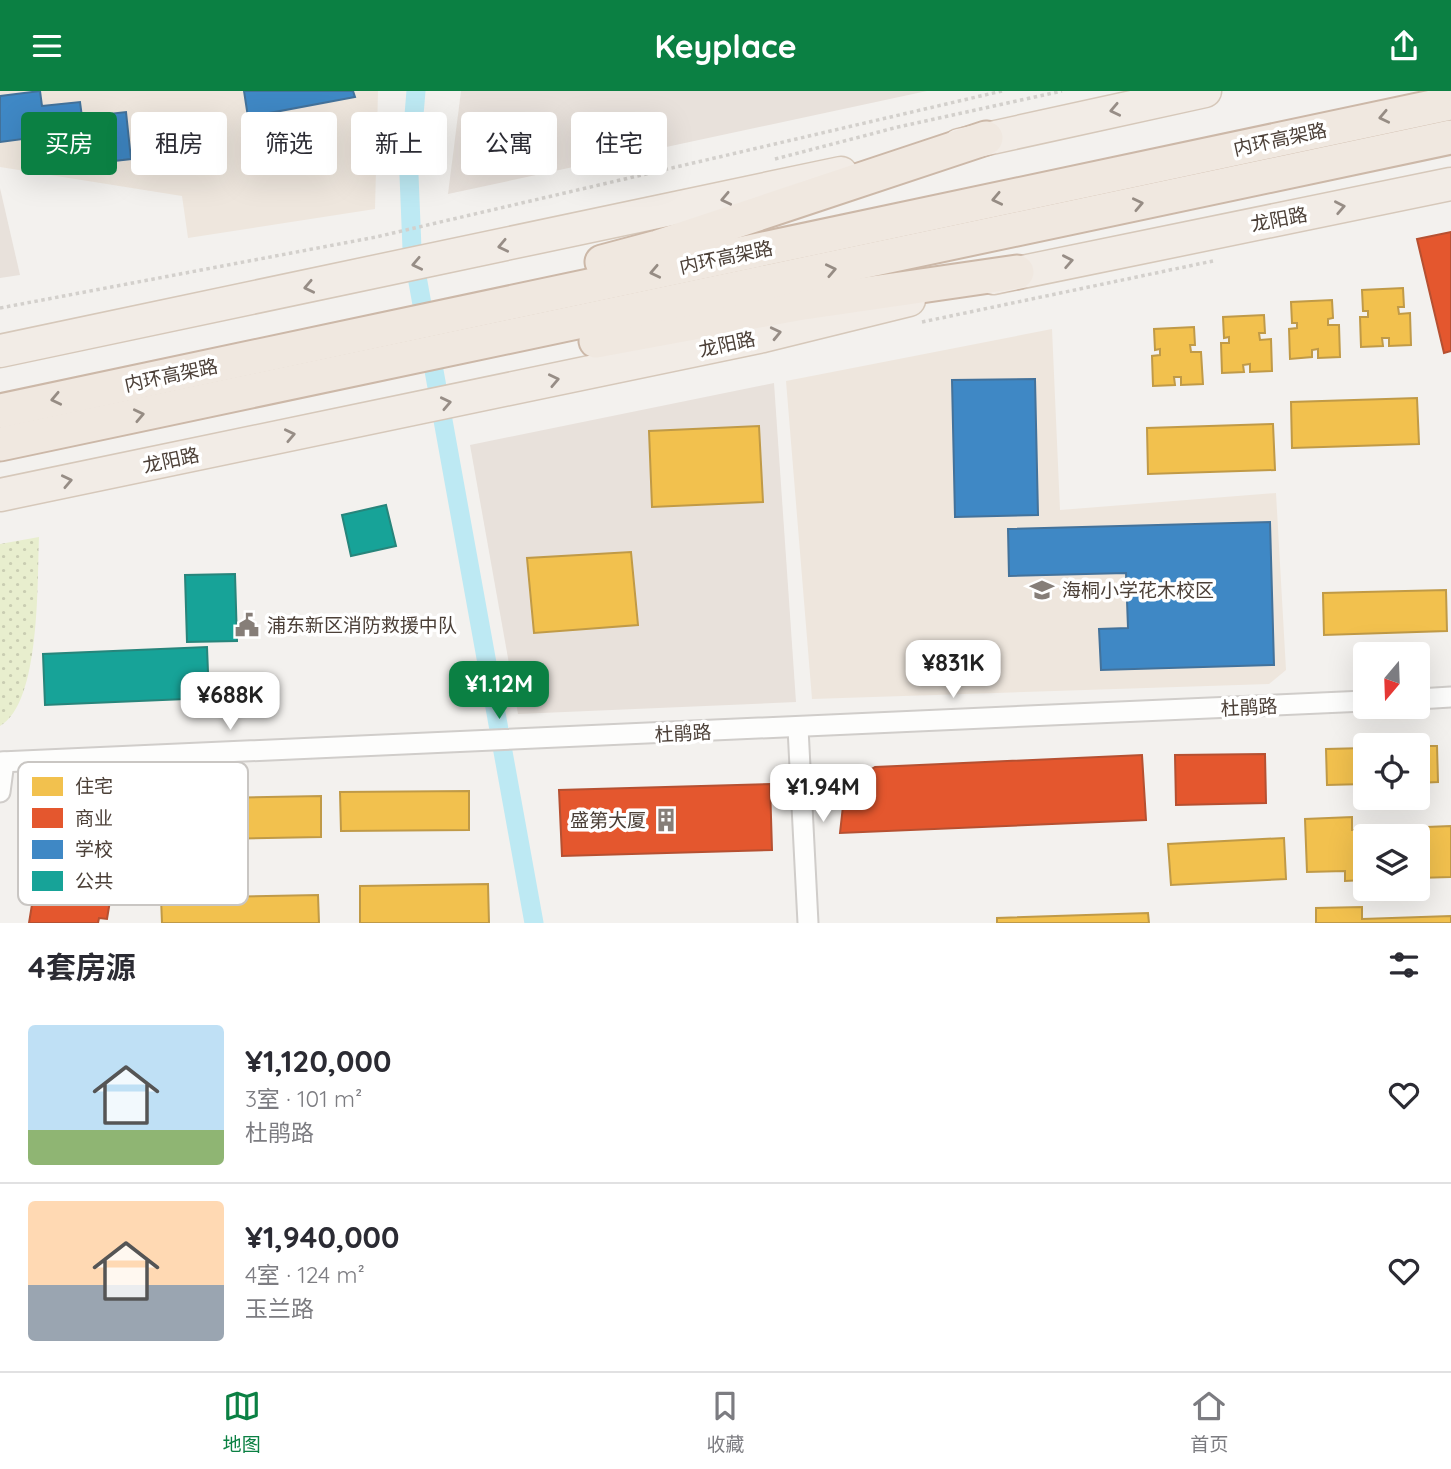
<!DOCTYPE html>
<html lang="zh">
<meta charset="utf-8">
<style>
:root{--surface:#fff;--page:#f2f2f3;--text:#2b2b33;--muted:#7c7c81;--line:#e1e1e2;--accent:#0b8043}
body{margin:0;font-family:Quicksand,"Noto Sans SC",sans-serif;background:var(--page);color:var(--text);height:100vh;display:flex;flex-direction:column;font-size:26px;white-space:nowrap}
*{box-sizing:border-box;margin:0}
p{font-size:23px;color:var(--muted)}
.icon{flex:none;width:38px;height:38px;fill:none;stroke:currentColor;stroke-width:2;stroke-linecap:round;stroke-linejoin:round}
.map{position:relative;height:832px;overflow:hidden}
.drawer{display:flex;flex-direction:column;background:var(--surface);flex:1}
.drawer>*{flex:none}
.hud{position:absolute;left:21px;top:21px;width:700px;height:63px;display:flex;gap:14px}
.needle{width:46px;rotate:199deg}
.tools{position:absolute;left:1353px;top:551px;display:grid;gap:14px}
.tools a{display:grid;place-items:center;width:77px;height:77px;border-radius:7px;background:var(--surface);box-shadow:0 7px 28px #0002;font-size:35px}
.price{position:absolute;translate:-50% -60px;padding:0 16px;border-radius:14px;background:#fff;color:#222;font-size:23px;line-height:46px;filter:drop-shadow(0 2px 4px #0008)}
.price::after{content:'';position:absolute;left:50%;top:42px;width:21px;height:16px;margin-left:-10px;background:inherit;clip-path:polygon(0 0,100% 0,50% 100%)}
.price.selected{background:var(--accent);color:#fff}
ul{padding:0;list-style:none}
li{display:flex;align-items:center;gap:21px;height:175px;padding:0 28px}
li+li{border-top:2px solid var(--line)}
li span{display:grid;place-items:center;flex:none;width:196px;height:140px;border-radius:7px;color:#555}
li>.icon{margin-inline-start:auto}
span .icon{width:84px;height:84px;fill:#fffc;stroke-width:1}
li b{font-size:30px}
h2{display:flex;justify-content:space-between;align-items:center;height:84px;padding:0 28px;font-size:30px}
.chip{padding:0 24px;border-radius:7px;background:var(--surface);box-shadow:0 7px 28px #0002;font-size:24px;line-height:63px}
.chip.selected{background:var(--accent);color:#fff}
header{display:flex;justify-content:space-between;align-items:center;height:91px;padding:0 28px;background:var(--accent);color:#fff;font-size:32px;font-weight:800}
.tabs{display:flex;justify-content:space-around;align-items:center;height:98px;border-top:2px solid var(--line);background:var(--surface);font-size:19px;color:var(--muted)}
.tabs a{display:grid;justify-items:center;gap:4px}
.tabs .selected{color:var(--accent)}
.map>svg:first-child{display:block}
.residential{fill:#e8e1db}
.education{fill:#eee6dd}
.green{fill:url(#green-dots)}
.homes{fill:#f2c14e;stroke:#c09a47;stroke-width:2}
.shops{fill:#e4572e;stroke:#b65031;stroke-width:2}
.schools{fill:#3f88c5;stroke:#43729b;stroke-width:2}
.public{fill:#17a398;stroke:#27857b;stroke-width:2}
.lines{fill:none;stroke-linecap:round;stroke-linejoin:round}
.canal{stroke:#bde9f3;stroke-width:19}
.minor-casing{stroke:#d0cdca;stroke-width:23}
.primary-casing{stroke:#d6c8ba;stroke-width:35}
.trunk-casing{stroke:#ccb8a8;stroke-width:37}
.path{stroke:#d3d0cc;stroke-width:3.5;stroke-dasharray:3.5 3.5;stroke-linecap:butt}
.minor{stroke:#fdfdfc;stroke-width:19}
.primary{stroke:#f2ece6;stroke-width:32}
.trunk{stroke:#f0e8e0;stroke-width:33}
.oneway{stroke:#978d86}
.oneway2{stroke:#968c84}
.labels{text-anchor:middle;stroke-width:7;stroke-linejoin:round;paint-order:stroke}
.street-label{font-size:19px;fill:#4c4038;stroke:#fff}
.poi-label{font-size:19px;fill:#4c4038;stroke:#fff;text-anchor:start}
.key{fill:#fff;stroke:#c9c6c3;stroke-width:2}
.key-label{font-size:19px;fill:#4c4038}
</style>
<header><svg class="icon" aria-label="menu" viewBox="0 0 24 24"><path d="M4 6h16M4 12h16M4 18h16"/></svg>Keyplace<svg class="icon" aria-label="share" viewBox="0 0 24 24"><path d="M12 15V3M7 8l5-5 5 5M5 13v7h14v-7"/></svg></header>
<div class="map">
<svg width="1451" height="832" viewBox="0 0 1451 832">
<defs>
<pattern id="green-dots" width="8" height="8" patternUnits="userSpaceOnUse" patternTransform="scale(1.75)"><rect width="8" height="8" fill="#e8eece"/><path d="M2 2h.1M6 6h.1" fill="none" stroke="#c9cdb2" stroke-width="1.8" stroke-linecap="round"/></pattern>
</defs>
<rect width="100%" height="100%" fill="#f3f1ee"/>
<g class="residential">
<polygon points="461,0 927,0 448,103"/>
<polygon points="0,97 20,184 0,187"/>
<polygon points="774,292 796,611 518,623 470,354"/>
</g>
<g class="education">
<polygon points="0,0 378,0 375,118 188,147 182,105 0,76"/>
<polygon points="1052,238 1060,419 1276,402 1286,579 1269,593 812,608 786,290"/>
</g>
<path class="green" d="M 39,446 C 37,489 41,612 0,635 L 0,453 Z"/>
<g class="homes">
<polygon points="1403,197 1404,216 1398,216 1399,223 1410,222 1411,254 1389,255 1389,247 1382,247 1383,255 1361,256 1360,226 1368,226 1368,220 1363,220 1362,199"/>
<polygon points="1332,209 1333,227 1328,228 1328,234 1339,234 1340,266 1318,267 1318,258 1312,259 1312,266 1290,268 1289,238 1297,237 1297,232 1292,232 1291,211"/>
<polygon points="1264,224 1265,242 1259,242 1260,249 1271,248 1272,280 1250,281 1250,273 1243,274 1244,281 1222,282 1221,252 1229,252 1229,246 1224,247 1223,226"/>
<polygon points="1194,236 1195,254 1190,254 1191,261 1201,261 1203,293 1181,294 1181,286 1174,286 1175,294 1153,295 1152,265 1160,264 1160,258 1155,259 1154,238"/>
<polygon points="1417,307 1419,353 1292,357 1291,311"/>
<polygon points="1273,333 1275,379 1148,383 1147,337"/>
<polygon points="759,335 763,411 652,416 649,340"/>
<polygon points="631,461 638,534 534,542 527,467"/>
<polygon points="1446,499 1447,540 1324,544 1323,502"/>
<polygon points="1418,655 1437,655 1438,691 1418,692"/>
<polygon points="1365,657 1365,693 1327,694 1326,658"/>
<polygon points="469,700 469,739 341,740 340,701"/>
<polygon points="321,705 321,746 164,749 164,708"/>
<polygon points="1352,726 1352,739 1451,735 1451,786 1418,787 1418,746 1365,746 1365,789 1345,790 1345,780 1307,781 1305,728"/>
<polygon points="1284,747 1286,788 1171,794 1168,753"/>
<polygon points="488,793 489,832 360,832 360,795"/>
<polygon points="318,804 319,832 162,832 161,807"/>
<polygon points="1362,816 1362,828 1451,825 1451,832 1316,832 1316,817"/>
<polygon points="1148,822 1149,832 997,832 997,827"/>
</g>
<g class="shops">
<polygon points="1451,141 1451,260 1444,262 1417,148"/>
<polygon points="1265,663 1266,712 1176,714 1175,664"/>
<polygon points="1142,664 1146,729 840,742 844,706 858,686 875,676"/>
<polygon points="770,693 772,759 562,765 559,699"/>
<polygon points="98,704 127,708 107,828 99,827 98,832 29,832 42,752"/>
</g>
<g class="schools">
<polygon points="40,0 42,15 80,11 82,26 126,21 131,68 79,74 77,58 32,63 30,47 0,51 0,5"/>
<polygon points="244,0 353,0 355,6 248,26"/>
<polygon points="1035,288 1038,424 955,426 952,289"/>
<polygon points="1270,431 1274,574 1101,579 1099,538 1128,537 1126,482 1009,485 1008,438"/>
</g>
<g class="public">
<polygon points="386,414 396,455 351,465 342,424"/>
<polygon points="235,483 237,550 187,551 185,484"/>
<polygon points="207,556 209,607 45,614 43,563"/>
</g>
<g class="lines">
<polyline class="canal" points="416,0 409,84 412,158 534,832"/>
<g class="minor-casing">
<g id="minor">
<polyline points="1418,608 1451,606"/>
<polyline points="798,637 808,832"/>
<polyline points="0,671 1365,610"/>
<polyline points="0,701 4,671"/>
</g>
</g>
<g class="primary-casing">
<g id="primary">
<polyline points="959,54 1205,0"/>
<polyline points="993,187 1451,93"/>
<polyline points="0,260 841,82"/>
<polyline points="0,404 763,245 909,209"/>
</g>
</g>
<g class="trunk-casing">
<g id="trunk">
<polyline points="602,171 658,156 986,47"/>
<polyline points="596,250 797,213 1017,181"/>
<polyline points="0,320 1451,12"/>
<polyline points="0,353 1451,46"/>
</g>
</g>
<g class="path">
<polyline points="775,68 898,36 1062,0"/>
<polyline points="0,217 376,146 1002,0"/>
<polyline points="922,231 1213,170"/>
</g>
<use href="#minor" class="minor"/>
<use href="#primary" class="primary"/>
<use href="#trunk" class="trunk"/>
</g>
<defs><path id="oneway-chevron" d="M-2-3.5L2.5 0L-2 3.5" fill="none" stroke-width="1.6" stroke-linecap="round" stroke-linejoin="round" transform="scale(1.75)"/></defs>
<g class="oneway">
<use href="#oneway-chevron" transform="translate(1115 19) rotate(168)"/>
<use href="#oneway-chevron" transform="translate(726 108) rotate(168)"/>
<use href="#oneway-chevron" transform="translate(1340 116) rotate(-11)"/>
<use href="#oneway-chevron" transform="translate(503 155) rotate(168)"/>
<use href="#oneway-chevron" transform="translate(1068 170) rotate(-11)"/>
<use href="#oneway-chevron" transform="translate(417 173) rotate(168)"/>
<use href="#oneway-chevron" transform="translate(309 196) rotate(168)"/>
<use href="#oneway-chevron" transform="translate(776 242) rotate(-13)"/>
<use href="#oneway-chevron" transform="translate(554 289) rotate(-12)"/>
<use href="#oneway-chevron" transform="translate(446 312) rotate(-12)"/>
<use href="#oneway-chevron" transform="translate(290 344) rotate(-12)"/>
<use href="#oneway-chevron" transform="translate(67 390) rotate(-12)"/>
</g>
<g class="oneway2">
<use href="#oneway-chevron" transform="translate(1384 26) rotate(168)"/>
<use href="#oneway-chevron" transform="translate(997 108) rotate(168)"/>
<use href="#oneway-chevron" transform="translate(1138 113) rotate(-12)"/>
<use href="#oneway-chevron" transform="translate(831 179) rotate(-12)"/>
<use href="#oneway-chevron" transform="translate(655 181) rotate(168)"/>
<use href="#oneway-chevron" transform="translate(56 308) rotate(168)"/>
<use href="#oneway-chevron" transform="translate(139 324) rotate(-12)"/>
</g>
<defs>
<g id="school-bare" transform="scale(1.89)"><path d="M0-5L7-2L0 1L-7-2ZM-4 1L0 2.5L4 1V4Q0 6-4 4Z" fill="#867e78" stroke="#fff" stroke-width="2.5" paint-order="stroke"/></g>
<g id="civic-bare" transform="scale(1.89)"><path d="M-.6-6.5H3V-4.5H.6V-3L4-1V1h2V6H-6V1h2V-1L-.6-3ZM-1.2 2.5V6h2.4V2.5Z" fill="#867e78" stroke="#fff" stroke-width="2.5" paint-order="stroke"/></g>
<g id="building-bare" transform="scale(1.89)"><path d="M-4-6H4V6H1V3H-1V6H-4ZM-2.5-4.3h1.7v1.8h-1.7ZM.8-4.3h1.7v1.8H.8ZM-2.5-1h1.7V.8h-1.7ZM.8-1h1.7V.8H.8Z" fill="#867e78" stroke="#fff" stroke-width="2.5" paint-order="stroke"/></g>
</defs>
<g fill-rule="evenodd">
<use href="#school-bare" x="1042" y="499"/>
<use href="#civic-bare" x="247" y="534"/>
<use href="#building-bare" x="666" y="729"/>
</g>
<g class="labels">
<g class="street-label">
<text transform="translate(1280 48) rotate(-12)" y="7">内环高架路</text>
<text transform="translate(1279 128) rotate(-11)" y="7">龙阳路</text>
<text transform="translate(726 166) rotate(-12)" y="7">内环高架路</text>
<text transform="translate(727 253) rotate(-12)" y="7">龙阳路</text>
<text transform="translate(171 284) rotate(-12)" y="7">内环高架路</text>
<text transform="translate(171 369) rotate(-12)" y="7">龙阳路</text>
<text transform="translate(1249 616) rotate(-3)" y="7">杜鹃路</text>
<text transform="translate(683 642) rotate(-3)" y="7">杜鹃路</text>
</g>
<g class="poi-label">
<text x="1062" y="506">海桐小学花木校区</text>
<text x="267" y="541">浦东新区消防救援中队</text>
<text x="646" y="736" text-anchor="end">盛第大厦</text>
</g>
</g>
<rect x="18" y="671" width="230" height="143" rx="10" class="key"/>
<rect x="32" y="686" width="31" height="19" fill="#f2c14e"/>
<rect x="32" y="717" width="31" height="20" fill="#e4572e"/>
<rect x="32" y="749" width="31" height="19" fill="#3f88c5"/>
<rect x="32" y="780" width="31" height="20" fill="#17a398"/>
<g class="key-label">
<text x="75" y="702">住宅</text>
<text x="75" y="734">商业</text>
<text x="75" y="765">学校</text>
<text x="75" y="797">公共</text>
</g>
</svg>
<div class="tools">
<a><svg class="needle" viewBox="-14 -14 28 28"><path d="M0-13l5 13h-10z" fill="#e53935"/><path d="M0 13l5-13h-10z" fill="#7c7c81"/></svg></a>
<a><svg class="icon" aria-label="locate" viewBox="0 0 24 24"><circle cx="12" cy="12" r="6"/><path d="M12 2v4M12 18v4M2 12h4M18 12h4"/></svg></a>
<a><svg class="icon" aria-label="layers" viewBox="0 0 24 24"><path d="M12 4l9 5-9 5-9-5zM3 14l9 5 9-5"/></svg></a>
</div>
<b class="price" style="left:953px;top:609px">¥831K</b>
<b class="price selected" style="left:499px;top:630px">¥1.12M</b>
<b class="price" style="left:230px;top:641px">¥688K</b>
<b class="price" style="left:823px;top:733px">¥1.94M</b>
<div class="hud">
<a class="chip selected">买房</a>
<a class="chip">租房</a>
<a class="chip">筛选</a>
<a class="chip">新上</a>
<a class="chip">公寓</a>
<a class="chip">住宅</a>
</div>
</div>
<section class="drawer">
<h2>4套房源<svg class="icon" aria-label="filters" viewBox="0 0 24 24"><path d="M4 7h16M4 17h16"/><circle cx="9" cy="7" r="2"/><circle cx="15" cy="17" r="2"/></svg></h2>
<ul>
<li><span style="background:linear-gradient(#bfe0f5 75%,#8fb573 0)"><svg class="icon" aria-label="home" viewBox="0 0 24 24"><path d="M3 11l9-7 9 7M6 9v11h12V9"/></svg></span><div><b>¥1,120,000</b><p>3室 · 101 m²</p><p>杜鹃路</p></div><svg class="icon" aria-label="heart" viewBox="0 0 24 24"><path d="M12 20l-8-8c-3-5 5-10 8-4 3-6 11-1 8 4z"/></svg></li>
<li><span style="background:linear-gradient(#ffd9b3 60%,#9aa5b1 0)"><svg class="icon" aria-label="home" viewBox="0 0 24 24"><path d="M3 11l9-7 9 7M6 9v11h12V9"/></svg></span><div><b>¥1,940,000</b><p>4室 · 124 m²</p><p>玉兰路</p></div><svg class="icon" aria-label="heart" viewBox="0 0 24 24"><path d="M12 20l-8-8c-3-5 5-10 8-4 3-6 11-1 8 4z"/></svg></li>
</ul>
</section>
<nav class="tabs">
<a class="selected"><svg class="icon" aria-label="map" viewBox="0 0 24 24"><path d="M3 6l6-2 6 2 6-2v14l-6 2-6-2-6 2zM9 4v14M15 6v14"/></svg>地图</a>
<a><svg class="icon" aria-label="saved" viewBox="0 0 24 24"><path d="M7 4h10v16l-5-4-5 4z"/></svg>收藏</a>
<a><svg class="icon" aria-label="home" viewBox="0 0 24 24"><path d="M3 11l9-7 9 7M6 9v11h12V9"/></svg>首页</a>
</nav>
